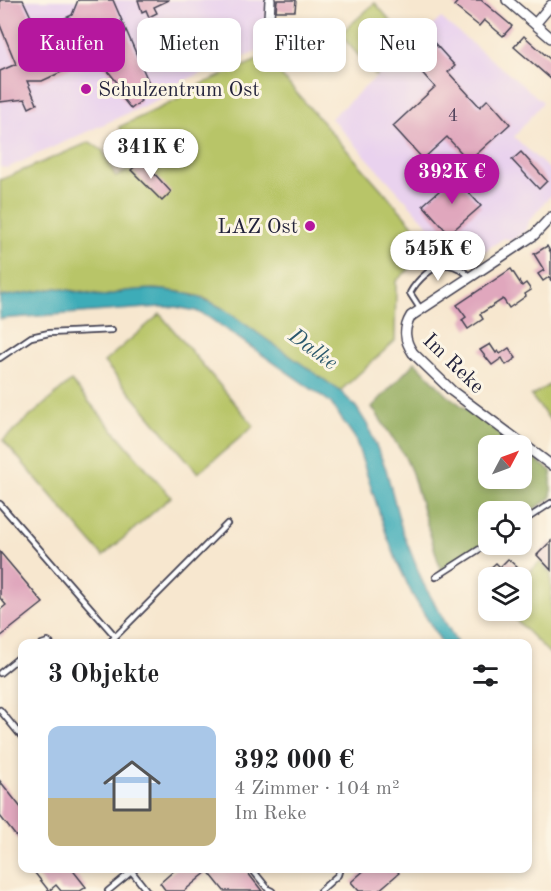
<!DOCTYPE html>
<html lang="de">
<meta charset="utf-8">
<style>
:root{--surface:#fff;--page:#f6f6f6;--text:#202124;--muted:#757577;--line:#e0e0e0;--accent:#b5179e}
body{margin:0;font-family:"Old Standard TT",serif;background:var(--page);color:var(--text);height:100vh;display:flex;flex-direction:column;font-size:22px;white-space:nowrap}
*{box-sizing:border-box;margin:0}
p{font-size:20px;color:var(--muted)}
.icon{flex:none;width:33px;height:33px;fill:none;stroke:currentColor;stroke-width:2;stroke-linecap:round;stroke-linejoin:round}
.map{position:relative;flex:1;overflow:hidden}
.details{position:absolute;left:18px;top:639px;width:514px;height:234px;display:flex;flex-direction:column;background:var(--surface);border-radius:12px;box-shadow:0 3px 9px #0003}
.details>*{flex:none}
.banner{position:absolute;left:18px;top:18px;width:516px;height:54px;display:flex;gap:12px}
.needle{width:39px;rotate:49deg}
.tools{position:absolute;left:478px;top:435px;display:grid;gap:12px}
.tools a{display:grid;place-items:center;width:54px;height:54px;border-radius:12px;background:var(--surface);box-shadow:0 3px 9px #0003;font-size:30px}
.price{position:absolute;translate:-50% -51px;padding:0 14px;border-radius:21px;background:#fff;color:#222;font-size:20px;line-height:39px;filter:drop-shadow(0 2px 3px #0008)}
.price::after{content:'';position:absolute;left:50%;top:36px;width:18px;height:14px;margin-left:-9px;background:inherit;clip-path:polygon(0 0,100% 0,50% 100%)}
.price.on{background:var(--accent);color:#fff}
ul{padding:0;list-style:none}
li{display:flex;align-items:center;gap:18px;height:150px;padding:0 30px}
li+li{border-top:2px solid var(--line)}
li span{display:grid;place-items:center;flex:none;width:168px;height:120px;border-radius:12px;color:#555}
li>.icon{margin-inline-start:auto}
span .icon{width:72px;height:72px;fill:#fffc;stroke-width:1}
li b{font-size:26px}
h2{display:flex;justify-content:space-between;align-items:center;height:72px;padding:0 30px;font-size:26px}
.chip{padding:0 21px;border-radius:12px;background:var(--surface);box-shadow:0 3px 9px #0003;font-size:21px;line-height:54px}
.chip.on{background:var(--accent);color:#fff}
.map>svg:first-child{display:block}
.built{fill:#e9d2ee}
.green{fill:#b8c567;stroke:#6d7451;stroke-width:1.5}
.forest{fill:#92aa5c;stroke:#5a664c;stroke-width:1.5}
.water{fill:#3cacb8;stroke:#2f677a;stroke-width:1.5}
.building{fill:#e0a7bd}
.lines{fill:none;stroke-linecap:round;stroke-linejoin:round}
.lane-casing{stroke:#424051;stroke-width:8}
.street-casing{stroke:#424051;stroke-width:12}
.lane{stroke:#fff;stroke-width:4.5}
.street{stroke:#fff;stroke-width:9}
.poi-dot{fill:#b5179e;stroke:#fcf5e5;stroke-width:2}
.labels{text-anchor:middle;stroke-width:6;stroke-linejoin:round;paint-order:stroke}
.number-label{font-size:18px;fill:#52435c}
.poi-label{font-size:21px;fill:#22223b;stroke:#fcf5e5;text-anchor:start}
.street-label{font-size:21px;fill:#22223b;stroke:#fcf5e5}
.water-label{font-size:22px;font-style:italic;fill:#2c596d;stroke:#fcf5e5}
</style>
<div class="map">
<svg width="551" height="891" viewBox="0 0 551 891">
<rect width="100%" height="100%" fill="#fcf5e5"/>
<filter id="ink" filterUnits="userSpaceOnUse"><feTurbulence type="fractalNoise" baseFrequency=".0167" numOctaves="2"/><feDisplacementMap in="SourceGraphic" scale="12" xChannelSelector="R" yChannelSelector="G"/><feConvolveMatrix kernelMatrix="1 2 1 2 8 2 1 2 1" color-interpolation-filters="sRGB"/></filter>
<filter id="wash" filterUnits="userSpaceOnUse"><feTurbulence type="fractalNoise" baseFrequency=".008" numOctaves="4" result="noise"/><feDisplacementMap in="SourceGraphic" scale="24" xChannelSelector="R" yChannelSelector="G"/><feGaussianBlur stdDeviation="1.35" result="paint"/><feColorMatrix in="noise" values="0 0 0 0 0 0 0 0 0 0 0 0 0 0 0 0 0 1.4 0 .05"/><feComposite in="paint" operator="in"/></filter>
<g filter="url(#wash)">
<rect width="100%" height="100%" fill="#f7e7cf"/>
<g class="built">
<polygon points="0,0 267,0 264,49 180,82 166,96 7,168 0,167"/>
<polygon points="441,18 543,102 514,137 551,171 551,195 529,221 525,232 512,240 504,238 468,262 457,257 331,118"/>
</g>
<g class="green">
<polygon points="375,3 411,44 376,76 340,34"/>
<polygon points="265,57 433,248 396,281 395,341 340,391 222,308 202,297 181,292 155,289 125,291 104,296 57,288 0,297 0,180 90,142 103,151 116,177 128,170 136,163 119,127 179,99 185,91"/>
<polygon points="160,314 254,426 198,473 104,362"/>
<polygon points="71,381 171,497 103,556 3,440"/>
<polygon points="551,384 551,421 531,396"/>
<polygon points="540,562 551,574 551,655 507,611 522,610 522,579"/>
</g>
<polygon class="forest" points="415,362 447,395 516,445 489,446 489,478 522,478 522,450 551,471 551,498 522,517 522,512 489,512 489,539 441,571 412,473 404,455 372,407"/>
<path class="water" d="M 57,288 C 70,290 92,296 104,296 C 111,296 119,292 127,291 C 162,287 190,291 222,308 L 340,391 L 356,407 L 367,424 L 386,469 L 402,530 L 423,583 L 457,643 L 442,643 L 413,596 L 398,564 L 387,536 L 355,438 L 330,402 L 208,317 L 196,311 L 176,307 L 160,307 L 0,319 L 0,297 Z"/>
<g id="blocks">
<g class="building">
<polygon points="0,0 23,0 32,19 48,26 72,15 78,0 113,0 152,90 137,96 141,101 131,109 116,90 120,86 103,65 112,57 109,53 114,48 108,35 87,45 92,58 42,81 27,81 37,104 29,108 25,99 0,102 0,71 16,64 0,25"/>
<polygon points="138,0 169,0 154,7 157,13 149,17 146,10 142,12"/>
<polygon points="277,0 296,0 295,11 276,11"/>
<polygon points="459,0 481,0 512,26 503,36 484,20 479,26 454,6"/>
<polygon points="524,36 551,60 551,79 514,47"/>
<polygon points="429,37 455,66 448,72 480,107 488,99 510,124 469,161 447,137 423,159 393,126 435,87 408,57"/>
<polygon points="521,152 547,181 539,189 512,160"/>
<polygon points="142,160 171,192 162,201 131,170"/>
<polygon points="455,177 481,206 449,234 423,205"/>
<polygon points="547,246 551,253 551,281 549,277 543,281 538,274 544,270 534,254"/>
<polygon points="511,269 522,286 526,283 531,290 525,294 526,296 509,308 503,299 480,314 483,319 468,329 462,320 466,317 457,305"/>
<polygon points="490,344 496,353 498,351 500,354 509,348 516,358 506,365 502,358 492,365 480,350"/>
<polygon points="551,541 551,570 537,555"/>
<polygon points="0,552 43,603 0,637 0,610 6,605 0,598"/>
<polygon points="508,559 517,567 506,578 495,578 488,570 496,563 500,567"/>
<polygon points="0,781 22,809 22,844 0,816"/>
<polygon points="31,868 71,868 86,887 80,891 61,891 56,885 49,891"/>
<polygon points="177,868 244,868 262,891 224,891 208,871 184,891 166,891 160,883"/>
<polygon points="367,868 395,868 399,873 378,891 359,891 351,882"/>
</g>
</g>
</g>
<g filter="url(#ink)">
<use href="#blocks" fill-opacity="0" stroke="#424051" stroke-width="1.5"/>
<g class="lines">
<g class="lane-casing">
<g id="lane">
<path d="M 421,310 L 410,293 C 416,282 433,263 449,265 C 457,266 464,271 470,277"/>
<polyline points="0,358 31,337 49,333 112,330"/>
<polyline points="0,504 115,636"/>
<polyline points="522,522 551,503"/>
<polyline points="436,577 489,543"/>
<polyline points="42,644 48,642 51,644"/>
<polyline points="108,644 227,524"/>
<polyline points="0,673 22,655"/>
<polyline points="0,710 22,737"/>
<polyline points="129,868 147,891"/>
<polyline points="251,868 268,889 272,891"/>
<polyline points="108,891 136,868"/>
<polyline points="320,891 338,875 340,868"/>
</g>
</g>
<g class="street-casing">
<g id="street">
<polyline points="507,0 551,38"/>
<polyline points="535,24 551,5"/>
<polyline points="267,53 270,0"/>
<path d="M 551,217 L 534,235 L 411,316 C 403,329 404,340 413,353 L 452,391 L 551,465"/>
</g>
</g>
<use href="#lane" class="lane"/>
<use href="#street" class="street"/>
</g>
</g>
<g class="poi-dot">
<circle cx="86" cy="89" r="6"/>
<circle cx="310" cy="226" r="6"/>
</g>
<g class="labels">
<g class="number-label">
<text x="453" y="121">4</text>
</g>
<g class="poi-label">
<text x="98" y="96">Schulzentrum Ost</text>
<text x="298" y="233" text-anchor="end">LAZ Ost</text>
</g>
<g class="street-label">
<text transform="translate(454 363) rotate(44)" y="7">Im Reke</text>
</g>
<g class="water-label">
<text transform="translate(314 348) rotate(36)" y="8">Dalke</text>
</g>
</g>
</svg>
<div class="tools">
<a><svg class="needle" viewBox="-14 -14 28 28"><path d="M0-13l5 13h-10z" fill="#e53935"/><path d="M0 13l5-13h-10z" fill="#757577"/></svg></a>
<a><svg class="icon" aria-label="locate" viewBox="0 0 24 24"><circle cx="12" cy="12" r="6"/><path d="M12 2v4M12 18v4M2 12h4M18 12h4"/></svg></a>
<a><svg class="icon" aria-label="layers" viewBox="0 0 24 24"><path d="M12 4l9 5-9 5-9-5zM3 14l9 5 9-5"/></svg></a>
</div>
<b class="price" style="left:151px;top:180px">341K €</b>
<b class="price on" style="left:452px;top:205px">392K €</b>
<b class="price" style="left:438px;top:282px">545K €</b>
<div class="banner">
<a class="chip on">Kaufen</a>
<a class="chip">Mieten</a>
<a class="chip">Filter</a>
<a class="chip">Neu</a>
</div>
<section class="details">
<h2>3 Objekte<svg class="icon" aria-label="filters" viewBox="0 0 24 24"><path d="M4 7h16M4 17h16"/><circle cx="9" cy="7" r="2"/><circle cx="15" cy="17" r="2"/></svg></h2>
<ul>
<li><span style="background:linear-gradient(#a9c7e8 60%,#c2b280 0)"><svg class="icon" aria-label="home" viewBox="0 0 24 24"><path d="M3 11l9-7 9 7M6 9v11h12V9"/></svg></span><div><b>392 000 €</b><p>4 Zimmer · 104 m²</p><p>Im Reke</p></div></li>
</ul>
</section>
</div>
